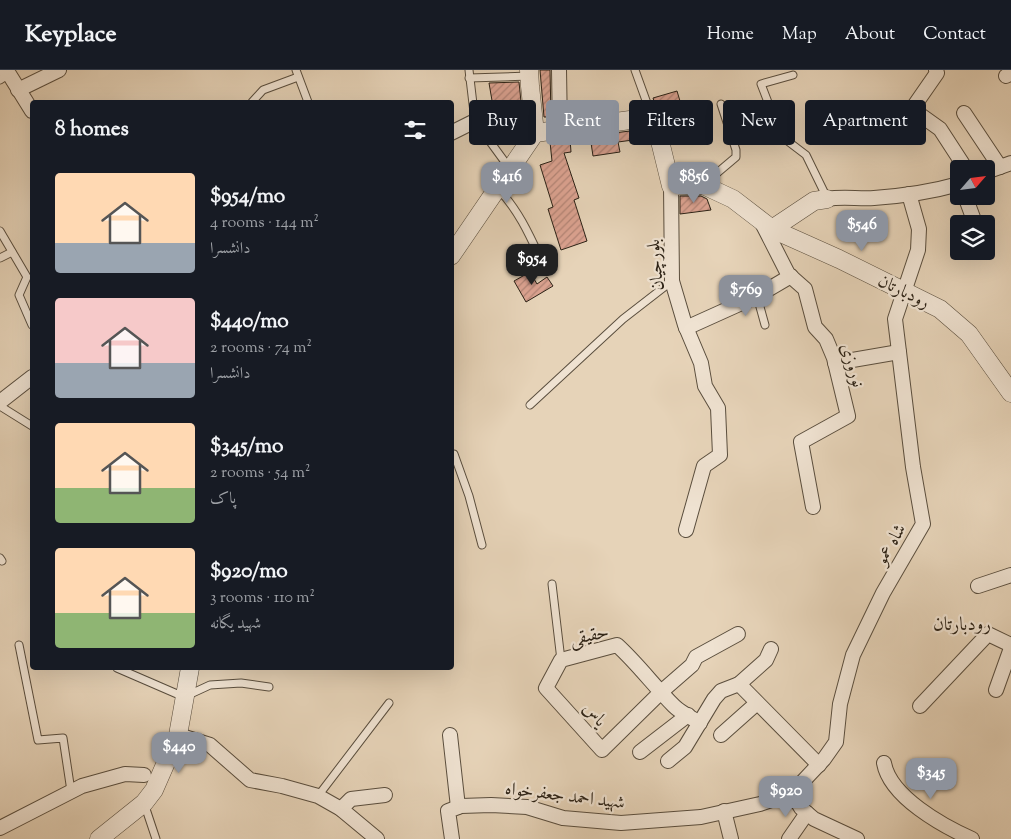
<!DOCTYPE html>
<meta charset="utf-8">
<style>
:root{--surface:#171b24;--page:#20242c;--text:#f1f3f6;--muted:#9ea1a6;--line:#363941;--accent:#8c9099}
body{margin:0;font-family:"Sorts Mill Goudy",Amiri,serif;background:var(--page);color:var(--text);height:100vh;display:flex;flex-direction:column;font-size:19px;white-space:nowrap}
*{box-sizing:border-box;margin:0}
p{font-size:16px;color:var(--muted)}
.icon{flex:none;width:28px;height:28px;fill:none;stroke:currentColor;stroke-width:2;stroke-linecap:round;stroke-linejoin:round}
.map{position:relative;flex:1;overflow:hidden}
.details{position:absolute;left:30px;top:30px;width:424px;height:570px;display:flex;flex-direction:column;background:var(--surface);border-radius:5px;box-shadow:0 5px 20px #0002}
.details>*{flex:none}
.hud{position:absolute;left:469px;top:30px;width:466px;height:45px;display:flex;gap:10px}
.needle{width:32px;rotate:62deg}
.buttons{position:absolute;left:950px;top:90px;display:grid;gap:10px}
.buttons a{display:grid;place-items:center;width:45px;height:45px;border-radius:5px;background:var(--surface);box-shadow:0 5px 20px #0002;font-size:25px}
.price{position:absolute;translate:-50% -42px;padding:0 11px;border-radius:10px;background:var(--accent);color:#fff;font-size:16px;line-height:32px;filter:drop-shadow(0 1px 2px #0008)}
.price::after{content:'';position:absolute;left:50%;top:30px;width:15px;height:11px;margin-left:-8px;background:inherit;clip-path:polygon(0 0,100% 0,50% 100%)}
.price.on{background:#222;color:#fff}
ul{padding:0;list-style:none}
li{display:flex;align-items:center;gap:15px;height:125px;padding:0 25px}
li span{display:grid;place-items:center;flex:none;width:140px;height:100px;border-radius:5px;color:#555}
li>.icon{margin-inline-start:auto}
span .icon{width:60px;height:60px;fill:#fffc;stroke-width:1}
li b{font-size:21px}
h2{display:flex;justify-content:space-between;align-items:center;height:60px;padding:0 25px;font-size:21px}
.pill{padding:0 18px;border-radius:5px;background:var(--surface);box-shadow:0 5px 20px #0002;font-size:18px;line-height:45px}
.pill.on{background:var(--accent);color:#fff}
header{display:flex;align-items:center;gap:30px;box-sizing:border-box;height:70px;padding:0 25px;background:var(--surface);border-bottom:1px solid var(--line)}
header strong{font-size:24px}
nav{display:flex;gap:28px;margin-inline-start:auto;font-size:18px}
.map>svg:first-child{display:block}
.building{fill:url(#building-hatch);stroke:#2c2216}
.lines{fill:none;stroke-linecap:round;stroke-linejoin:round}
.service-casing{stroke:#5a4e3e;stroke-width:9}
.minor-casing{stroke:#5a4e3e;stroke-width:16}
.tertiary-casing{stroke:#5a4e3e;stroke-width:19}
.service{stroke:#efe2d1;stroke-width:7}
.minor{stroke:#efe2d1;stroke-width:14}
.tertiary{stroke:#efe2d1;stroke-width:18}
.labels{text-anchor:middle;stroke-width:4.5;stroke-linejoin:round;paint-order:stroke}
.street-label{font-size:18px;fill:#2c2216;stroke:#efe2d1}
.neighbourhood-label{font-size:19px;fill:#2c2216;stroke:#efe2d1}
</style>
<header>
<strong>Keyplace</strong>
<nav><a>Home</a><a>Map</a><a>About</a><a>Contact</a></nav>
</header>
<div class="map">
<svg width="1011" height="769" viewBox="0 0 1011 769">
<defs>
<pattern id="building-hatch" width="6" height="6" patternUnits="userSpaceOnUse" patternTransform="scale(1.25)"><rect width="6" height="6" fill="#dba290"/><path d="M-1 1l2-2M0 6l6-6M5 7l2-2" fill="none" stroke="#b28475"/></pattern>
</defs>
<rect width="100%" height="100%" fill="#e6d3b8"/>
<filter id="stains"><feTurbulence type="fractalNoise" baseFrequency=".004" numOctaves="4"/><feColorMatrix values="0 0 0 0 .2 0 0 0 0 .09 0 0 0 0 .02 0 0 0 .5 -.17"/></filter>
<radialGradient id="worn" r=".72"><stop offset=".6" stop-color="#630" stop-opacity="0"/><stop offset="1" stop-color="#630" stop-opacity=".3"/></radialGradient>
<g class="building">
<polygon points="540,0 550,0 551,47 544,47"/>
<polygon points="519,12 523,52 496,54 489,13"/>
<polygon points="677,21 683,41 664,47 656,37 653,28"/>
<polygon points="614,34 615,41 573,47 572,39"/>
<polygon points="646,59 648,68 618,72 620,82 593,86 590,66"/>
<polygon points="570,69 571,82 564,83 579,128 574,130 587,171 561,180 548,139 553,137 540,95 552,91 550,72"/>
<polygon points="680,126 701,126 707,129 711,140 680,144"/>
<polygon points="530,202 537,214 547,207 553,216 526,232 514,211"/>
</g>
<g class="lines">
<g class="service-casing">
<g id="service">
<polyline points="296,0 308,32"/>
<polyline points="469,0 475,51 510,99"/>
<polyline points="635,0 652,47"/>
<polyline points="793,5 761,14 781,66 806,85 827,128"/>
<polyline points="469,8 529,6"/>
<polyline points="0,10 9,4"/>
<polyline points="252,32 263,20 298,7"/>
<polyline points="656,55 691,44"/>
<polyline points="704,114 736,87 736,80 721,34"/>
<path d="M 498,119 C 518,139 530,166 542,192"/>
<polyline points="0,161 27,207 19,225 32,255"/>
<polyline points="0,188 12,182"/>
<polyline points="757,226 765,255"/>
<polyline points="530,335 623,249 672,211"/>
<polyline points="0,336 32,356"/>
<polyline points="451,384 454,384 469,426 482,475"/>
<polyline points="0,488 2,491"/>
<polyline points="552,514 561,590"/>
<polyline points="19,575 38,670 63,668 71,721"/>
<polyline points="117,598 184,627 210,615 241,613 269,617"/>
<polyline points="318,726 389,633"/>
<polyline points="144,733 156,769"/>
</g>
</g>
<g class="minor-casing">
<g id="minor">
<polyline points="4,0 9,4 32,41"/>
<polyline points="559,0 560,59"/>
<polyline points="936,0 937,3 912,39 940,59 966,99"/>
<polyline points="1006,6 1011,3"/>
<polyline points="18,20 59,0"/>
<polyline points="964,43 1000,97"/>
<polyline points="451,63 475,51"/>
<polyline points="986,102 1011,93"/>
<polyline points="671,116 672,211 685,255 701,293 705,316 718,338 720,385 704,396 686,460"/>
<polyline points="965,126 975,153"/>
<path d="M 827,129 C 842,126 858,129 874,128 C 902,126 931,122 959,114"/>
<polyline points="762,153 788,204 805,219 815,257 826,269 834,288 848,346 801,372 813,437"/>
<polyline points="686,258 757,226 791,206"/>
<polyline points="835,293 899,282"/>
<polyline points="0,332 32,307"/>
<polyline points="978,516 1011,505"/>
<polyline points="771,579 766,590 739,614 819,695"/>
<polyline points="996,620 1011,578"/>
<polyline points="920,636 988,564 1011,575"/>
<path d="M 700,653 C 692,648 681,643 674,636 C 654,616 637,593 617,575 L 561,590 L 546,618 L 602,680 L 661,622 L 692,595 L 696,587 L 738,564"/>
<polyline points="178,665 210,675 250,710 282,716 318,726 341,739 377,769"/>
<polyline points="450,665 458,737"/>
<polyline points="721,665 757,633"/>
<polyline points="640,682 688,645"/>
<polyline points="668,691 685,677 714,629 721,621 739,614"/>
<path d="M 884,693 C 890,727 943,756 972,769"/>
<polyline points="792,723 801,738 814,749 857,769"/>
<polyline points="341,739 351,729 385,725"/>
<polyline points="724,741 731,769"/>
<polyline points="0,758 82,716 125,704 144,705"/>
<polyline points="452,769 448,741 461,736 491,735 527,737 563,748 621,753 701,747 760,734 792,723 824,689 836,672 840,634 853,585 883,523 923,454 913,397 895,249 918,180 919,159 909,124"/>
<polyline points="789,769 807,743"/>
</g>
</g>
<g class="tertiary-casing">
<g id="tertiary">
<polyline points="529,0 530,16 535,63"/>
<polyline points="535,63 652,47 656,55 671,116 703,115 733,129 772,159 839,189 940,239 969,264 1011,323"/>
<polyline points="772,159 814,131 827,129"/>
<polyline points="451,186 535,63"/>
<polyline points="99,769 144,733 154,720 178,665 190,598"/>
</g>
</g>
<use href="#service" class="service"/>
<use href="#minor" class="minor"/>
<use href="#tertiary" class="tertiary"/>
</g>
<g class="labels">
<g class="street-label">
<text transform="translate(655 195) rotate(-95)" y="6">بلورچیان</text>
<text transform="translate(904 221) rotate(26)" y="6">رودبارتان</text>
<text transform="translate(853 295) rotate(73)" y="6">نوروزی</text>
<text transform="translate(890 474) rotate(-60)" y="6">شاه عمو</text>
<text transform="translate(589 565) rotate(-12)" y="6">حقیقی</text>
<text transform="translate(595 644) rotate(48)" y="6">یاس</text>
<text transform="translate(565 725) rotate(7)" y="6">شهید احمد جعفرخواه</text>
</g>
<g class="neighbourhood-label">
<text x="962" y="560">رودبارتان</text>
</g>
</g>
<rect width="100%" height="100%" filter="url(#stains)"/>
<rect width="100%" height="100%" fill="url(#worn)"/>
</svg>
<div class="buttons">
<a><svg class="needle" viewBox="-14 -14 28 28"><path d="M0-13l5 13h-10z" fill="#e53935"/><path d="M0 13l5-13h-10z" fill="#9ea1a6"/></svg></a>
<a><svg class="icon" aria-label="layers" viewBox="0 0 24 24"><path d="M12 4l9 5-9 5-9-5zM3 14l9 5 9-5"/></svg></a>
</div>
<b class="price" style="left:507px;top:134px">$416</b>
<b class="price" style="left:694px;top:134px">$856</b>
<b class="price" style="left:862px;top:182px">$546</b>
<b class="price on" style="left:532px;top:216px">$954</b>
<b class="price" style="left:746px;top:247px">$769</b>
<b class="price" style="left:179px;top:704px">$440</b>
<b class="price" style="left:931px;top:730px">$345</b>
<b class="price" style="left:786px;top:748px">$920</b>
<div class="hud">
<a class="pill">Buy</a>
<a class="pill on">Rent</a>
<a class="pill">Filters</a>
<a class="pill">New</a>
<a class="pill">Apartment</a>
</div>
<section class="details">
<h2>8 homes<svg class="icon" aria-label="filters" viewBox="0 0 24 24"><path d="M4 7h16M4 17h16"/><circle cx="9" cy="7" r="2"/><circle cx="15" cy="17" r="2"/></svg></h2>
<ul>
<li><span style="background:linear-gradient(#ffd9b3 70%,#9aa5b1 0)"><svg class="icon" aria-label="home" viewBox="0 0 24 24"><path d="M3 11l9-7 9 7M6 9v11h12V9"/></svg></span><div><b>$954/mo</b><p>4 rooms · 144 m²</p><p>دانشسرا</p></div></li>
<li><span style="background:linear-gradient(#f6c9c9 65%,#9aa5b1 0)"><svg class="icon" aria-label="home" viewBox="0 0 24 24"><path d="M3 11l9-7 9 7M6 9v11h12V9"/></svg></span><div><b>$440/mo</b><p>2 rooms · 74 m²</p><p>دانشسرا</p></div></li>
<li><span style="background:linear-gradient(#ffd9b3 65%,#8fb573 0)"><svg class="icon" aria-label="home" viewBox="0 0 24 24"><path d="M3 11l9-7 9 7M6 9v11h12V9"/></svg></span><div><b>$345/mo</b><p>2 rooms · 54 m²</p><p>پاک</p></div></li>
<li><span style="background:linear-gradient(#ffd9b3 65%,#8fb573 0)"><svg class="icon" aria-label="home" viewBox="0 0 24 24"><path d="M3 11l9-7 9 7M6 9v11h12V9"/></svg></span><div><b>$920/mo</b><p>3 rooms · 110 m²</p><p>شهید یگانه</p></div></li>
</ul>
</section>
</div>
